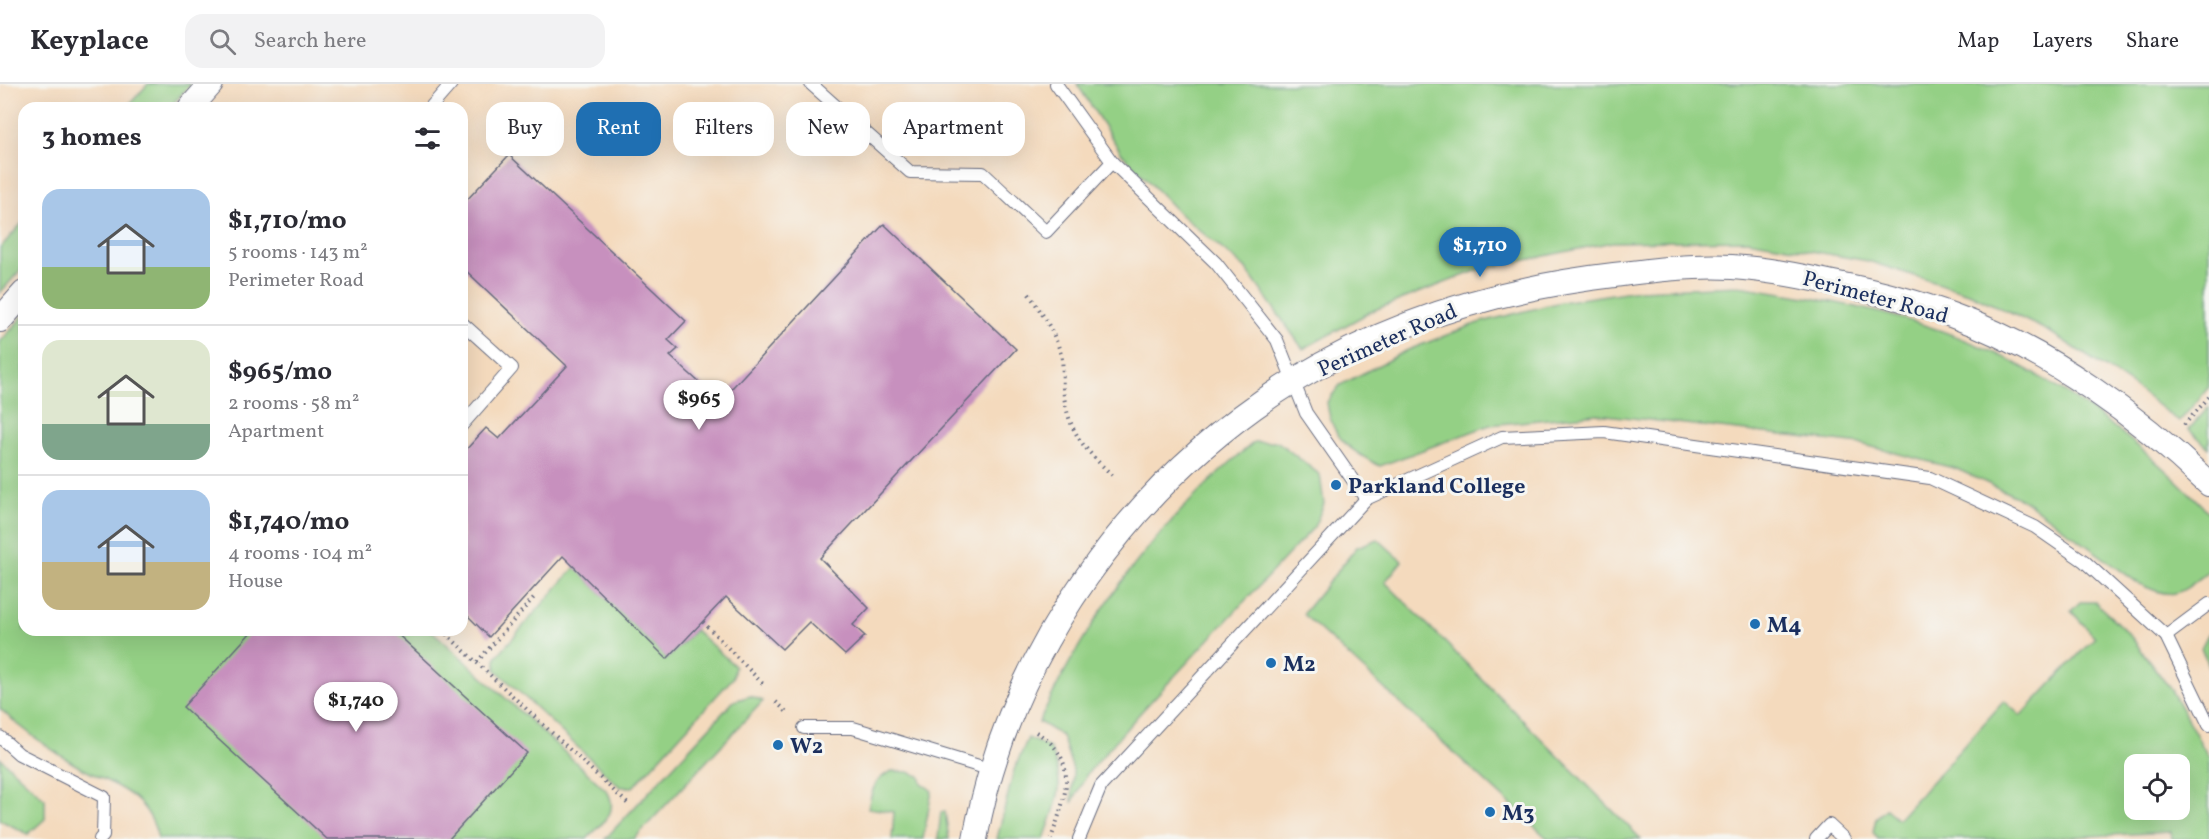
<!DOCTYPE html>
<meta charset="utf-8">
<style>
:root{--surface:#fff;--page:#f2f2f3;--text:#2b2b33;--muted:#7c7c81;--line:#e1e1e2;--accent:#1f6fb2}
body{margin:0;font-family:Vollkorn,serif;background:var(--page);color:var(--text);height:100vh;display:flex;flex-direction:column;font-size:22px;white-space:nowrap}
*{box-sizing:border-box;margin:0}
p{font-size:20px;color:var(--muted)}
.icon{flex:none;width:33px;height:33px;fill:none;stroke:currentColor;stroke-width:2;stroke-linecap:round;stroke-linejoin:round}
.map{position:relative;flex:1;overflow:hidden}
.details{position:absolute;left:18px;top:18px;width:450px;height:534px;display:flex;flex-direction:column;background:var(--surface);border-radius:18px;box-shadow:0 6px 24px #0002}
.details>*{flex:none}
.guide{position:absolute;left:486px;top:18px;width:570px;height:54px;display:flex;gap:12px}
.controls{position:absolute;left:2124px;top:670px;display:grid;gap:12px}
.controls a{display:grid;place-items:center;width:66px;height:66px;border-radius:12px;background:var(--surface);box-shadow:0 6px 24px #0002;font-size:30px}
.price{position:absolute;translate:-50% -51px;padding:0 14px;border-radius:21px;background:#fff;color:#222;font-size:20px;line-height:39px;filter:drop-shadow(0 2px 3px #0008)}
.price::after{content:'';position:absolute;left:50%;top:36px;width:18px;height:14px;margin-left:-9px;background:inherit;clip-path:polygon(0 0,100% 0,50% 100%)}
.price.active{background:var(--accent);color:#fff}
ul{padding:0;list-style:none}
li{display:flex;align-items:center;gap:18px;height:150px;padding:0 24px}
li+li{border-top:2px solid var(--line)}
li span{display:grid;place-items:center;flex:none;width:168px;height:120px;border-radius:18px;color:#555}
li>.icon{margin-inline-start:auto}
span .icon{width:72px;height:72px;fill:#fffc;stroke-width:1}
li b{font-size:26px}
h2{display:flex;justify-content:space-between;align-items:center;height:72px;padding:0 24px;font-size:26px}
.tag{padding:0 21px;border-radius:18px;background:var(--surface);box-shadow:0 6px 24px #0002;font-size:21px;line-height:54px}
.tag.active{background:var(--accent);color:#fff}
header{display:flex;align-items:center;gap:36px;box-sizing:border-box;height:84px;padding:0 30px;background:var(--surface);border-bottom:2px solid var(--line)}
header strong{font-size:28px}
nav{display:flex;gap:33px;margin-inline-start:auto;font-size:21px}
.search{width:420px;height:54px;background:var(--page);display:flex;align-items:center;gap:15px;box-sizing:border-box;padding:0 21px;border-radius:18px;color:var(--muted);font-size:22px}
.map>svg:first-child{display:block}
.green{fill:#94d085;stroke:#588072;stroke-width:1.5;fill-rule:evenodd}
.building{fill:#c790be}
.lines{fill:none;stroke-linecap:round;stroke-linejoin:round}
.service-casing{stroke:#676b7f;stroke-width:14}
.minor-casing{stroke:#676b7f;stroke-width:26}
.path{stroke:#676b7f;stroke-width:4;stroke-dasharray:1.5 4.5;stroke-linecap:butt}
.service{stroke:#fff;stroke-width:12}
.minor{stroke:#fff;stroke-width:24}
.poi-dot{fill:#1f6fb2;stroke:#f6f6f2;stroke-width:2}
.labels{text-anchor:middle;stroke-width:6;stroke-linejoin:round;paint-order:stroke}
.street-label{font-size:22px;fill:#1b2f5e;stroke:#f6f6f2}
.poi-label{font-size:22px;font-weight:bold;fill:#1b2f5e;stroke:#f6f6f2;text-anchor:start}
</style>
<header>
<strong>Keyplace</strong>
<div class="search"><svg class="icon" aria-label="search" viewBox="0 0 24 24"><circle cx="10" cy="10" r="6"/><path d="M15 15l6 6"/></svg>Search here</div>
<nav><a>Map</a><a>Layers</a><a>Share</a></nav>
</header>
<div class="map">
<svg width="2209" height="755" viewBox="0 0 2209 755">
<rect width="100%" height="100%" fill="#f6f6f2"/>
<filter id="ink" filterUnits="userSpaceOnUse"><feTurbulence type="fractalNoise" baseFrequency=".0167" numOctaves="2"/><feDisplacementMap in="SourceGraphic" scale="12" xChannelSelector="R" yChannelSelector="G"/><feConvolveMatrix kernelMatrix="1 2 1 2 8 2 1 2 1" color-interpolation-filters="sRGB"/></filter>
<filter id="wash" filterUnits="userSpaceOnUse"><feTurbulence type="fractalNoise" baseFrequency=".008" numOctaves="4" result="noise"/><feDisplacementMap in="SourceGraphic" scale="24" xChannelSelector="R" yChannelSelector="G"/><feGaussianBlur stdDeviation="1.35" result="paint"/><feColorMatrix in="noise" values="0 0 0 0 0 0 0 0 0 0 0 0 0 0 0 0 0 1.4 0 .05"/><feComposite in="paint" operator="in"/></filter>
<g filter="url(#wash)">
<rect width="100%" height="100%" fill="#f4dabd"/>
<g class="green">
<polygon points="148,0 191,0 169,24 126,24"/>
<polygon points="1077,0 2209,0 2209,303 2179,338 2132,301 2050,248 1971,210 1868,177 1748,156 1612,158 1478,186 1372,227 1303,265 1245,184 1181,131 1122,70"/>
<polygon points="24,137 24,182 0,209 0,164"/>
<path d="M 1739,202 C 1802,212 1865,222 1927,242 C 2034,276 2132,348 2209,429 L 2209,487 C 2180,510 2174,518 2138,499 L 2027,418 L 1957,385 L 1861,360 L 1597,330 L 1490,341 L 1380,382 C 1349,366 1331,354 1327,318 L 1340,301 L 1408,266 L 1478,239 L 1561,218 L 1638,206 Z"/>
<path d="M 24,231 L 24,546 L 431,546 L 607,707 C 620,729 602,739 587,755 L 158,755 C 148,706 108,701 71,678 C 47,663 21,644 0,625 L 0,258 Z"/>
<polygon points="2209,323 2209,364 2189,345"/>
<path d="M 1254,358 L 1278,358 L 1320,391 L 1324,420 L 1314,443 L 1141,628 L 1087,690 L 1072,719 L 1073,686 L 1062,652 L 1039,638 C 1091,527 1160,436 1254,358 Z"/>
<polygon points="1378,455 1402,477 1385,498 1641,755 1548,755 1303,530 1357,463"/>
<polygon points="575,483 667,575 695,546 735,582 733,594 633,703 620,703 496,586 496,573"/>
<path d="M 2080,518 L 2095,518 L 2129,550 L 2171,606 L 2209,674 L 2209,755 L 2172,755 L 2171,748 L 2029,755 L 1878,755 L 1873,748 L 1876,734 L 1886,725 L 1898,735 L 2004,617 L 2021,632 L 2095,553 L 2071,527 ZM 2134,681 L 2180,681 L 2180,726 L 2134,726 Z"/>
<polygon points="2209,548 2209,584 2201,564"/>
<polygon points="750,612 763,617 634,755 605,755 734,617"/>
<path d="M 1028,654 L 1050,664 C 1067,703 1057,717 1044,755 L 997,755 L 1014,686 Z"/>
<polygon points="0,674 45,715 45,735 28,750 0,736"/>
<path d="M 892,687 L 908,688 L 920,692 L 922,699 L 932,707 L 923,755 L 892,755 L 894,728 L 868,724 C 872,706 874,695 892,687 Z"/>
<polygon points="941,728 945,728 949,755 938,755"/>
</g>
<g id="blocks">
<g class="building">
<polygon points="509,71 686,237 668,256 678,265 670,272 720,317 884,140 1016,265 820,474 869,524 853,541 865,552 845,571 809,538 782,565 726,513 667,575 563,472 489,553 462,526 462,370 486,344 499,355 567,282 462,183 462,121"/>
<polygon points="253,546 393,546 527,669 449,755 327,755 183,623"/>
</g>
</g>
</g>
<g filter="url(#ink)">
<use href="#blocks" fill-opacity="0" stroke="#676b7f" stroke-width="1.5"/>
<g class="lines">
<g class="service-casing">
<g id="service">
<polyline points="811,0 910,88 983,89 1046,148 1112,78"/>
<polyline points="1056,0 1112,78 1216,179 1277,256 1306,329 1366,415"/>
<polyline points="430,24 451,0"/>
<polyline points="462,239 512,284 462,341"/>
<polyline points="2166,552 2209,520"/>
<polyline points="804,644 853,644 992,686"/>
<polyline points="0,653 19,670 104,713 103,752 100,755"/>
<polyline points="1079,755 1101,702 1366,415 1502,353 1604,348 1930,394 2035,443 2084,477 2166,552 2209,641"/>
<polyline points="1816,755 1829,741 1844,755"/>
</g>
</g>
<g class="minor-casing">
<g id="minor">
<polyline points="190,24 211,0"/>
<polyline points="0,236 24,209"/>
<path d="M 975,755 C 1009,567 1133,396 1295,296 C 1392,237 1502,204 1614,191 C 1653,186 1693,181 1732,183 C 1766,185 1800,192 1833,199 C 1874,207 1915,217 1954,232 C 2048,266 2138,332 2209,400"/>
</g>
</g>
<g class="path">
<path d="M 1029,210 C 1042,229 1053,246 1060,267 C 1064,278 1062,292 1063,304 C 1067,346 1083,364 1112,391"/>
<polyline points="2184,341 2209,313"/>
<polyline points="703,538 763,600"/>
<polyline points="442,546 628,720"/>
<polyline points="477,578 536,511"/>
<polyline points="776,618 789,630"/>
<path d="M 1036,648 C 1082,676 1065,713 1051,755"/>
</g>
<use href="#service" class="service"/>
<use href="#minor" class="minor"/>
</g>
</g>
<g class="poi-dot">
<circle cx="1336" cy="401" r="6"/>
<circle cx="1755" cy="540" r="6"/>
<circle cx="1271" cy="579" r="6"/>
<circle cx="778" cy="661" r="6"/>
<circle cx="1490" cy="728" r="6"/>
</g>
<g class="labels">
<g class="street-label">
<text transform="translate(1876 212) rotate(15)" y="8">Perimeter Road</text>
<text transform="translate(1387 255) rotate(-24)" y="8">Perimeter Road</text>
</g>
<g class="poi-label">
<text x="1348" y="409">Parkland College</text>
<text x="1767" y="548">M4</text>
<text x="1283" y="587">M2</text>
<text x="790" y="669">W2</text>
<text x="1502" y="736">M3</text>
</g>
</g>
</svg>
<div class="controls">
<a><svg class="icon" aria-label="locate" viewBox="0 0 24 24"><circle cx="12" cy="12" r="6"/><path d="M12 2v4M12 18v4M2 12h4M18 12h4"/></svg></a>
</div>
<b class="price active" style="left:1480px;top:194px">$1,710</b>
<b class="price" style="left:699px;top:347px">$965</b>
<b class="price" style="left:356px;top:649px">$1,740</b>
<div class="guide">
<a class="tag">Buy</a>
<a class="tag active">Rent</a>
<a class="tag">Filters</a>
<a class="tag">New</a>
<a class="tag">Apartment</a>
</div>
<section class="details">
<h2>3 homes<svg class="icon" aria-label="filters" viewBox="0 0 24 24"><path d="M4 7h16M4 17h16"/><circle cx="9" cy="7" r="2"/><circle cx="15" cy="17" r="2"/></svg></h2>
<ul>
<li><span style="background:linear-gradient(#a9c7e8 65%,#8fb573 0)"><svg class="icon" aria-label="home" viewBox="0 0 24 24"><path d="M3 11l9-7 9 7M6 9v11h12V9"/></svg></span><div><b>$1,710/mo</b><p>5 rooms · 143 m²</p><p>Perimeter Road</p></div></li>
<li><span style="background:linear-gradient(#dfe7d0 70%,#7fa58c 0)"><svg class="icon" aria-label="home" viewBox="0 0 24 24"><path d="M3 11l9-7 9 7M6 9v11h12V9"/></svg></span><div><b>$965/mo</b><p>2 rooms · 58 m²</p><p>Apartment</p></div></li>
<li><span style="background:linear-gradient(#a9c7e8 60%,#c2b280 0)"><svg class="icon" aria-label="home" viewBox="0 0 24 24"><path d="M3 11l9-7 9 7M6 9v11h12V9"/></svg></span><div><b>$1,740/mo</b><p>4 rooms · 104 m²</p><p>House</p></div></li>
</ul>
</section>
</div>
